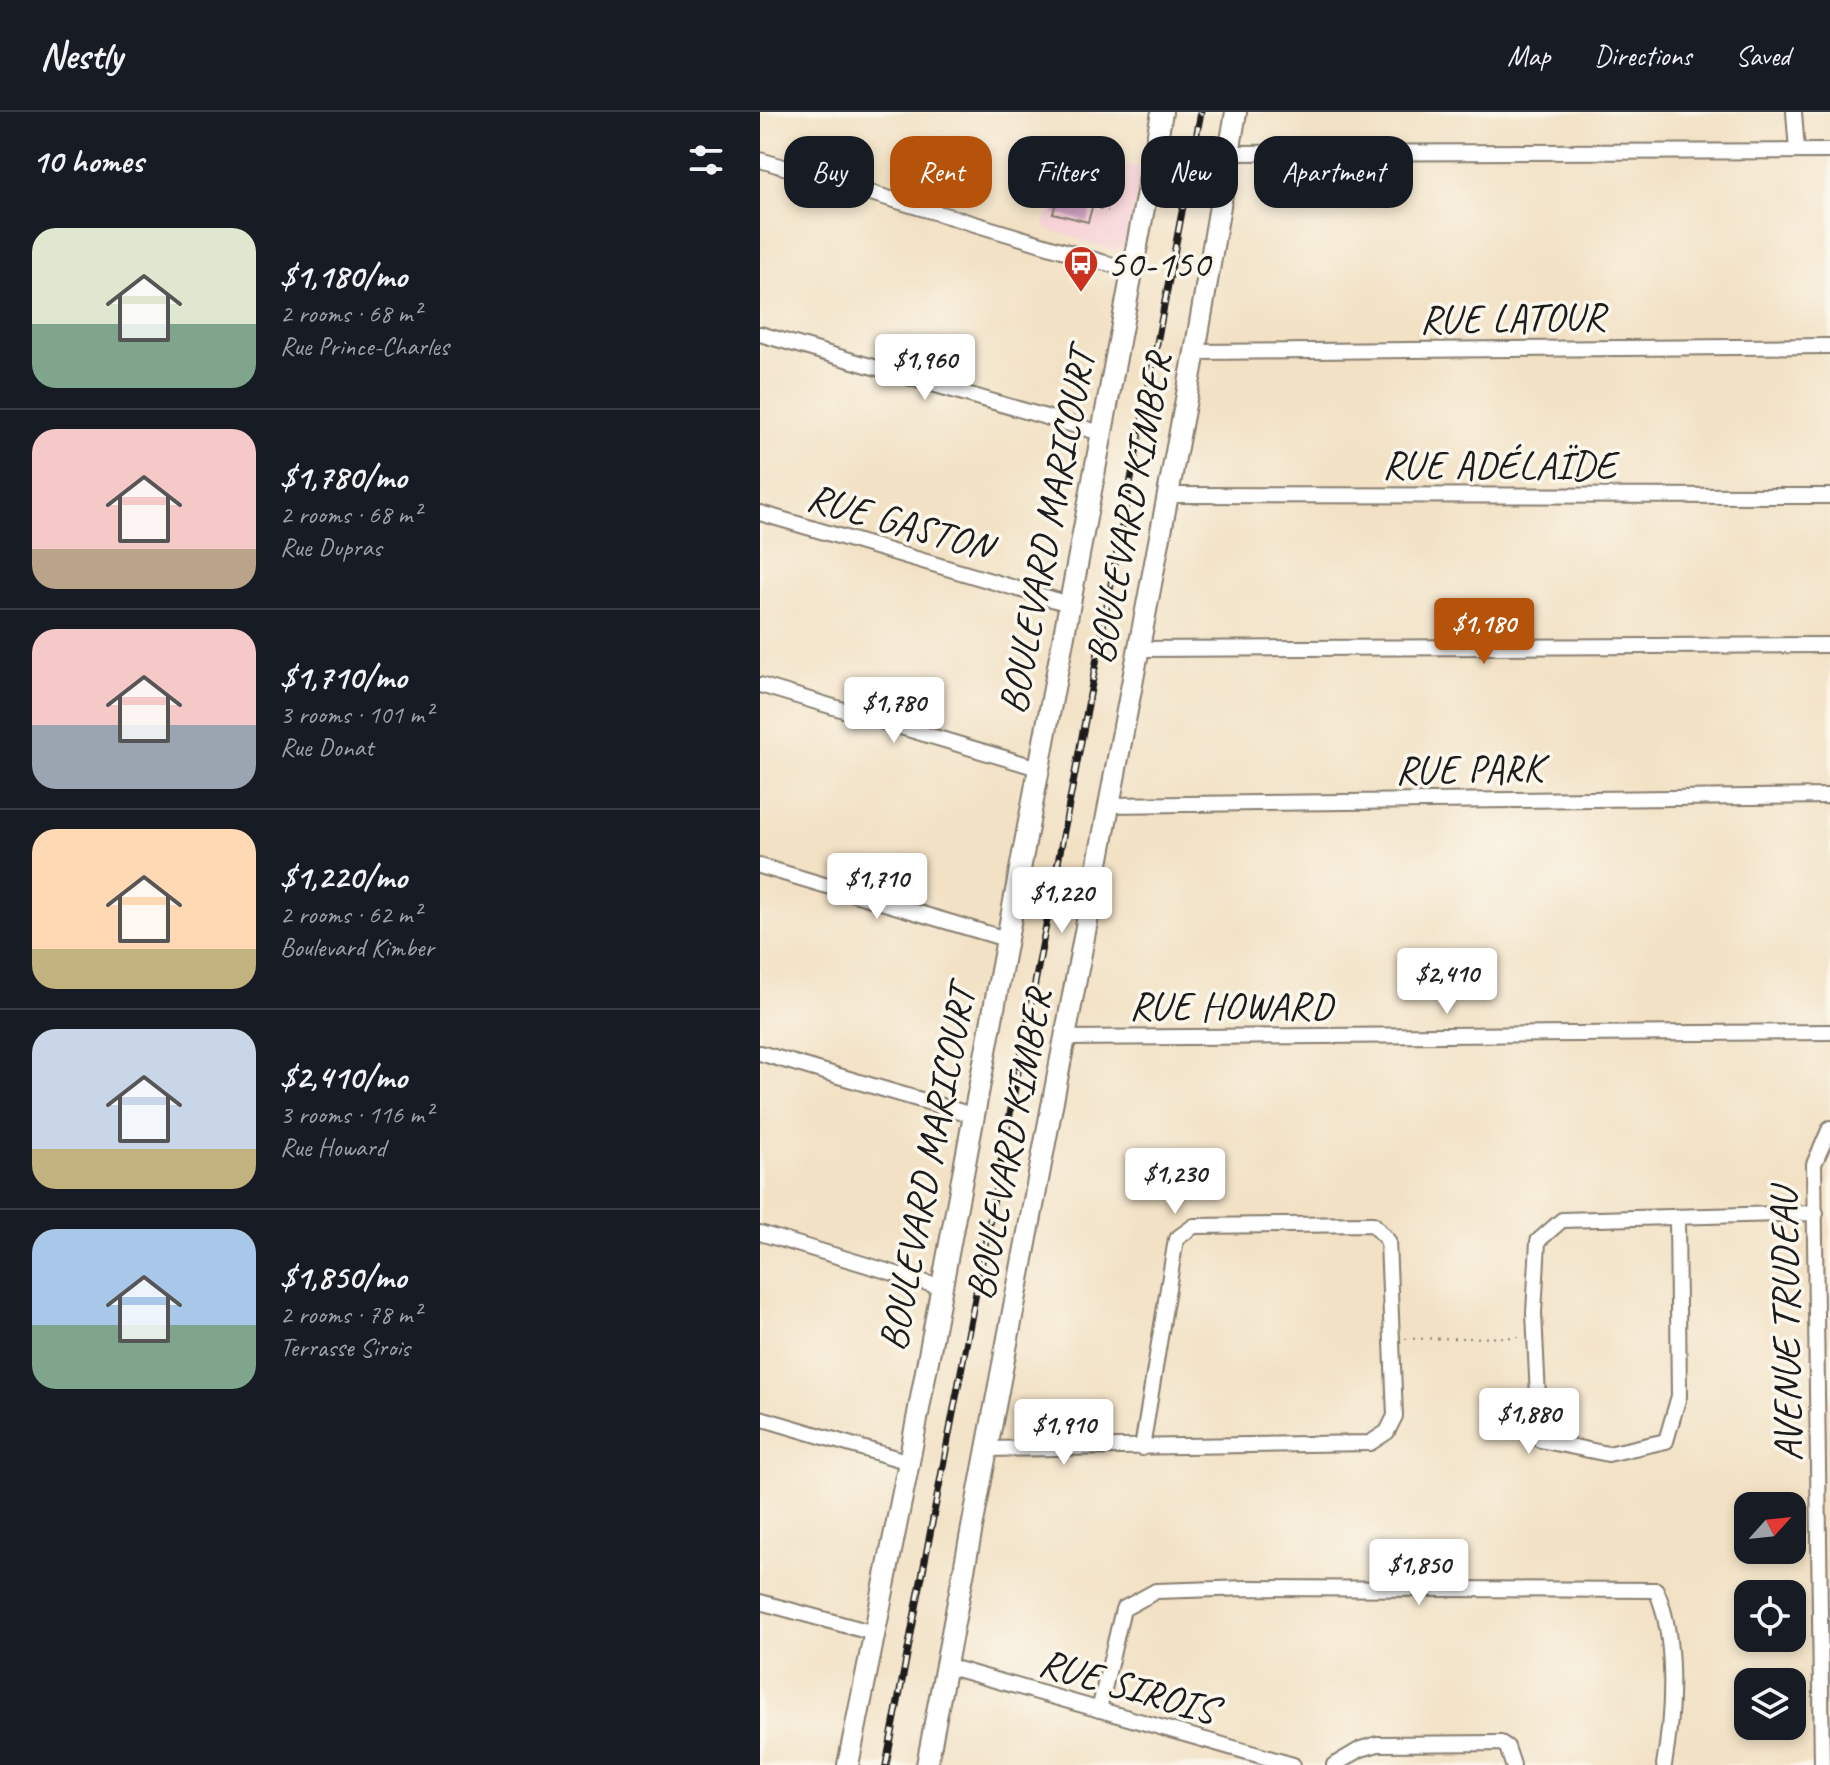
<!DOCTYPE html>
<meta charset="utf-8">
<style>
:root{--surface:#171b24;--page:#242831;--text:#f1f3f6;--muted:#9ea1a6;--line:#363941;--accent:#b45309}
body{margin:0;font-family:Caveat,sans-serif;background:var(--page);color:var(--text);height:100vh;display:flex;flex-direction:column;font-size:30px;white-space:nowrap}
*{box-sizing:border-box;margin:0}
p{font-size:26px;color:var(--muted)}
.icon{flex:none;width:44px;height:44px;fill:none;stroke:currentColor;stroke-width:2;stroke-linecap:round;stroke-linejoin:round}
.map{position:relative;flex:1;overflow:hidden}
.details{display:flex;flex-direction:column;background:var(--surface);width:760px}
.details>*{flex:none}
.top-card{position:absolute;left:24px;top:24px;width:760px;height:72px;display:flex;gap:16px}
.needle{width:52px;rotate:63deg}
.fabs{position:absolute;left:974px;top:1380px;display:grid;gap:16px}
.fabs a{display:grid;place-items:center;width:72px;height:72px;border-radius:16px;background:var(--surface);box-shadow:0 4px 12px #0003;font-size:40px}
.price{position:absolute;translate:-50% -68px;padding:0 18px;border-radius:8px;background:#fff;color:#222;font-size:26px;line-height:52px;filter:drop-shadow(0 2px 4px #0008)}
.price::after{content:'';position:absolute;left:50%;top:48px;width:24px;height:18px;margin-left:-12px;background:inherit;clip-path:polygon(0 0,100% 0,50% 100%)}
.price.active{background:var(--accent);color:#fff}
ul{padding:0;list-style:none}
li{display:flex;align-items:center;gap:24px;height:200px;padding:0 32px}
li+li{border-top:2px solid var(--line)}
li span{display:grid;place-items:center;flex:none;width:224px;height:160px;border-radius:24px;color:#555}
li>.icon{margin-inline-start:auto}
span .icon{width:96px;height:96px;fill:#fffc;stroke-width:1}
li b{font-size:34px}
h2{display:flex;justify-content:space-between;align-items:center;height:96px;padding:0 32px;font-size:34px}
.pill{padding:0 28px;border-radius:24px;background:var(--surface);box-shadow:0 4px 12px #0003;font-size:28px;line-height:72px}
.pill.active{background:var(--accent);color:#fff}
header{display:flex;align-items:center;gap:48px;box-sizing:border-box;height:112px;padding:0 40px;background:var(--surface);border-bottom:2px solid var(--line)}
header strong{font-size:38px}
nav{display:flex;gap:44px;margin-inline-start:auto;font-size:28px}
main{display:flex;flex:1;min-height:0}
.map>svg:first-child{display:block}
.built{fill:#f7cfd5}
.building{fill:#cb96bd}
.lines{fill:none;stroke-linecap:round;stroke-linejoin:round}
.street-casing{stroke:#877e70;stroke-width:18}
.secondary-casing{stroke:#877e70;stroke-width:24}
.path{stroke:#877e70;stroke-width:2;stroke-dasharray:2 6;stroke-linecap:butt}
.street{stroke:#fff;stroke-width:14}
.secondary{stroke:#fff;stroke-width:20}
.rail-casing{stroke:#1c1c1c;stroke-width:7}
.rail{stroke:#fbf7ec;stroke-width:4;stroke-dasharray:12;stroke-linecap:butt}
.labels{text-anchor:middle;stroke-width:7;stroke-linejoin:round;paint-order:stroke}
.poi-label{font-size:40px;fill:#1c1c1c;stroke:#fbf7ec;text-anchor:start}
.street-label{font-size:40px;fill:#1c1c1c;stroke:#fbf7ec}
</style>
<header>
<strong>Nestly</strong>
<nav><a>Map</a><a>Directions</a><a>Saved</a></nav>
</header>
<main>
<section class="details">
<h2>10 homes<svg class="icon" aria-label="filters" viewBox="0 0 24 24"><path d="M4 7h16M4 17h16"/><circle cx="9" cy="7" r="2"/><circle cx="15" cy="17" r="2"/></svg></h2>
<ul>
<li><span style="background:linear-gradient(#dfe7d0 60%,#7fa58c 0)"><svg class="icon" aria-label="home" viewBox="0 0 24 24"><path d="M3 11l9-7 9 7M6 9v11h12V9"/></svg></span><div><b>$1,180/mo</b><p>2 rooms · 68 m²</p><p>Rue Prince-Charles</p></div></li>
<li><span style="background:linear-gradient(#f6c9c9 75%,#b9a48a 0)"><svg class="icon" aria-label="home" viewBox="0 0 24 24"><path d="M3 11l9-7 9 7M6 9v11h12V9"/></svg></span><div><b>$1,780/mo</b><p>2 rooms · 68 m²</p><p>Rue Dupras</p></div></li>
<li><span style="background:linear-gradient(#f6c9c9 60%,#9aa5b1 0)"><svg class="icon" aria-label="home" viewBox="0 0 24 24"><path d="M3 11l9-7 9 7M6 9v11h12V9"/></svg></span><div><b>$1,710/mo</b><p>3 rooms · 101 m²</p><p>Rue Donat</p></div></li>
<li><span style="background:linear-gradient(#ffd9b3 75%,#c2b280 0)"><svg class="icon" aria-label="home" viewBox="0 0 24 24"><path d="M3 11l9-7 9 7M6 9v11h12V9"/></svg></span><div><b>$1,220/mo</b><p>2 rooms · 62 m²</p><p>Boulevard Kimber</p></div></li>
<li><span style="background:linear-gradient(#c9d6e8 75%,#c2b280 0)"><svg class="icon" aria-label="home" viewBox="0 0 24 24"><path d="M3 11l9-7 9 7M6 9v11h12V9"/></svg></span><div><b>$2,410/mo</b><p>3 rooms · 116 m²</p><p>Rue Howard</p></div></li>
<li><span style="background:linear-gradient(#a9c7e8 60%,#7fa58c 0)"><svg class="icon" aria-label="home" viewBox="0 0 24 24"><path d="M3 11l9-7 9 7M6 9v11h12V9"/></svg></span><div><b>$1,850/mo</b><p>2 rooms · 78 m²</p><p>Terrasse Sirois</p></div></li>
</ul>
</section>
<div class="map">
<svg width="1070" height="1653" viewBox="0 0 1070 1653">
<rect width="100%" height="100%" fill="#fbf7ec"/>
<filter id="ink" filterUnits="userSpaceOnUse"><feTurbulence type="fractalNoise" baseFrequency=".0125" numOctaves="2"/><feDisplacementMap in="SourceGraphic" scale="16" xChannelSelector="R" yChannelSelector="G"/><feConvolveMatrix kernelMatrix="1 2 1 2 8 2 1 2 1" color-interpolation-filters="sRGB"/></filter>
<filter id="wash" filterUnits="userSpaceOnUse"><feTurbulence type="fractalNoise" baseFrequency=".006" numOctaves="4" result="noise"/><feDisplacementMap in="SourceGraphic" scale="32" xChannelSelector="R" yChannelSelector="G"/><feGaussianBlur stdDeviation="1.8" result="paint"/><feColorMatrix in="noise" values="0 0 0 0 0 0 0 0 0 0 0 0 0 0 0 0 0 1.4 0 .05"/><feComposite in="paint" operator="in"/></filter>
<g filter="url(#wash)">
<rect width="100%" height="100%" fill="#f2e1c4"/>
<polygon class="built" points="302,32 383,57 366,134 352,138 284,116"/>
<g id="blocks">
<polygon class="building" points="311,41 344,51 328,110 293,101"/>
</g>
</g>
<g filter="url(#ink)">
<use href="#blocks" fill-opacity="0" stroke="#877e70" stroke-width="2"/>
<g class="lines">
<g class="street-casing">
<g id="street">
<polyline points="1034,0 1037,39"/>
<polyline points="468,41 1070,39"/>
<polyline points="0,48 372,159"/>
<polyline points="0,222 341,321"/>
<polyline points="435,240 1070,234"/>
<polyline points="408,383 1070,384"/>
<polyline points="0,401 309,492"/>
<polyline points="378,537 1070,533"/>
<polyline points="0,573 278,656"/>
<polyline points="349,693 1070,684"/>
<polyline points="0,754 246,827"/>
<polyline points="305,926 1070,920"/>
<polyline points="0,941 212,1003"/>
<polyline points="917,1108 919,1284 906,1329 848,1342 780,1328 774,1201 778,1129 802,1108 1056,1101"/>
<polyline points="0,1121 180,1175"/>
<polyline points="0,1306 149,1350"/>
<polyline points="227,1337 610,1331 627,1320 635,1304 628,1129 613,1112 434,1114 416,1127 382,1336"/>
<polyline points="0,1490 114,1521"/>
<polyline points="186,1554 533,1653"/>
<path d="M 339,1598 L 363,1497 L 396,1479 L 488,1476 L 896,1478 C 917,1524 913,1602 904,1653"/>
<polyline points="574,1653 601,1637 618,1632 741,1631 747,1635 753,1653"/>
<polyline points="1062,1653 1054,1052 1070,1016"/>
</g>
</g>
<g class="secondary-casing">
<g id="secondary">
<polyline points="88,1653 149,1350 402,0"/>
<polyline points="167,1653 435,240 476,0"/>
</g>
</g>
<g class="path">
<polyline points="338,72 355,75"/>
<polyline points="332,94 348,99"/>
<polyline points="645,1227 763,1225"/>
</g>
<use href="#street" class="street"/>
<use href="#secondary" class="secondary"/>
<g class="rail-casing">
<polyline id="rail" points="126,1653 441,0"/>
</g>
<use href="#rail" class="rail"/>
</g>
</g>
<defs>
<g id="bus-pin" transform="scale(1.8)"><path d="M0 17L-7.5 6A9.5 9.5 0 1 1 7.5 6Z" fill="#c8321e" stroke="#fbf7ec"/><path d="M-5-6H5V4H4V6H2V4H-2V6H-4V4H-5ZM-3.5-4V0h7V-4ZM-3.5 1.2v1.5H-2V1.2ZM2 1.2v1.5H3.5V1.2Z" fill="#fff"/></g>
</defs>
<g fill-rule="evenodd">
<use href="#bus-pin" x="321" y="151"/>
</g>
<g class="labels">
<g class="poi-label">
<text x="347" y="165">50-150</text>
</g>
<g class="street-label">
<text transform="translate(752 205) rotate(-1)" y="14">RUE LATOUR</text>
<text x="739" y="366">RUE ADÉLAÏDE</text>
<text transform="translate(368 396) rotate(-79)" y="14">BOULEVARD KIMBER</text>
<text transform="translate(140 409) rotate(16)" y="14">RUE GASTON</text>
<text transform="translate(286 419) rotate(-79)" y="14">BOULEVARD MARICOURT</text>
<text transform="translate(709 656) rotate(-1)" y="14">RUE PARK</text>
<text x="471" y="907">RUE HOWARD</text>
<text transform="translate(248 1032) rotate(-79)" y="14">BOULEVARD KIMBER</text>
<text transform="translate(166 1056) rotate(-79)" y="14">BOULEVARD MARICOURT</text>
<text transform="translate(1025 1213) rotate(-91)" y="14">AVENUE TRUDEAU</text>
<text transform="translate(368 1573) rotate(16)" y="14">RUE SIROIS</text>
</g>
</g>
</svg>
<div class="fabs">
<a><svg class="needle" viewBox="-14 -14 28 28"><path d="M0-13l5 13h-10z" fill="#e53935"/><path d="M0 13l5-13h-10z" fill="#9ea1a6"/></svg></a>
<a><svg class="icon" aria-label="locate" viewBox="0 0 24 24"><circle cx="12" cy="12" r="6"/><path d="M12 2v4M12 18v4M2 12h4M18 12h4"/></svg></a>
<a><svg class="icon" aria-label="layers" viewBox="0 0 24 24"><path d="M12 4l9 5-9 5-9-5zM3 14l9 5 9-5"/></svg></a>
</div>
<b class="price" style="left:165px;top:290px">$1,960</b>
<b class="price active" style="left:724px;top:554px">$1,180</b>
<b class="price" style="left:134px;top:633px">$1,780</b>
<b class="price" style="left:117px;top:809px">$1,710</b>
<b class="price" style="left:302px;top:823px">$1,220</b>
<b class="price" style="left:687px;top:904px">$2,410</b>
<b class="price" style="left:415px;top:1104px">$1,230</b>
<b class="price" style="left:769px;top:1344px">$1,880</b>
<b class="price" style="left:304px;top:1355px">$1,910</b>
<b class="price" style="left:659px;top:1495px">$1,850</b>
<div class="top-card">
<a class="pill">Buy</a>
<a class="pill active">Rent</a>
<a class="pill">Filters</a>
<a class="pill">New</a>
<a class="pill">Apartment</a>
</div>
</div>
</main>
